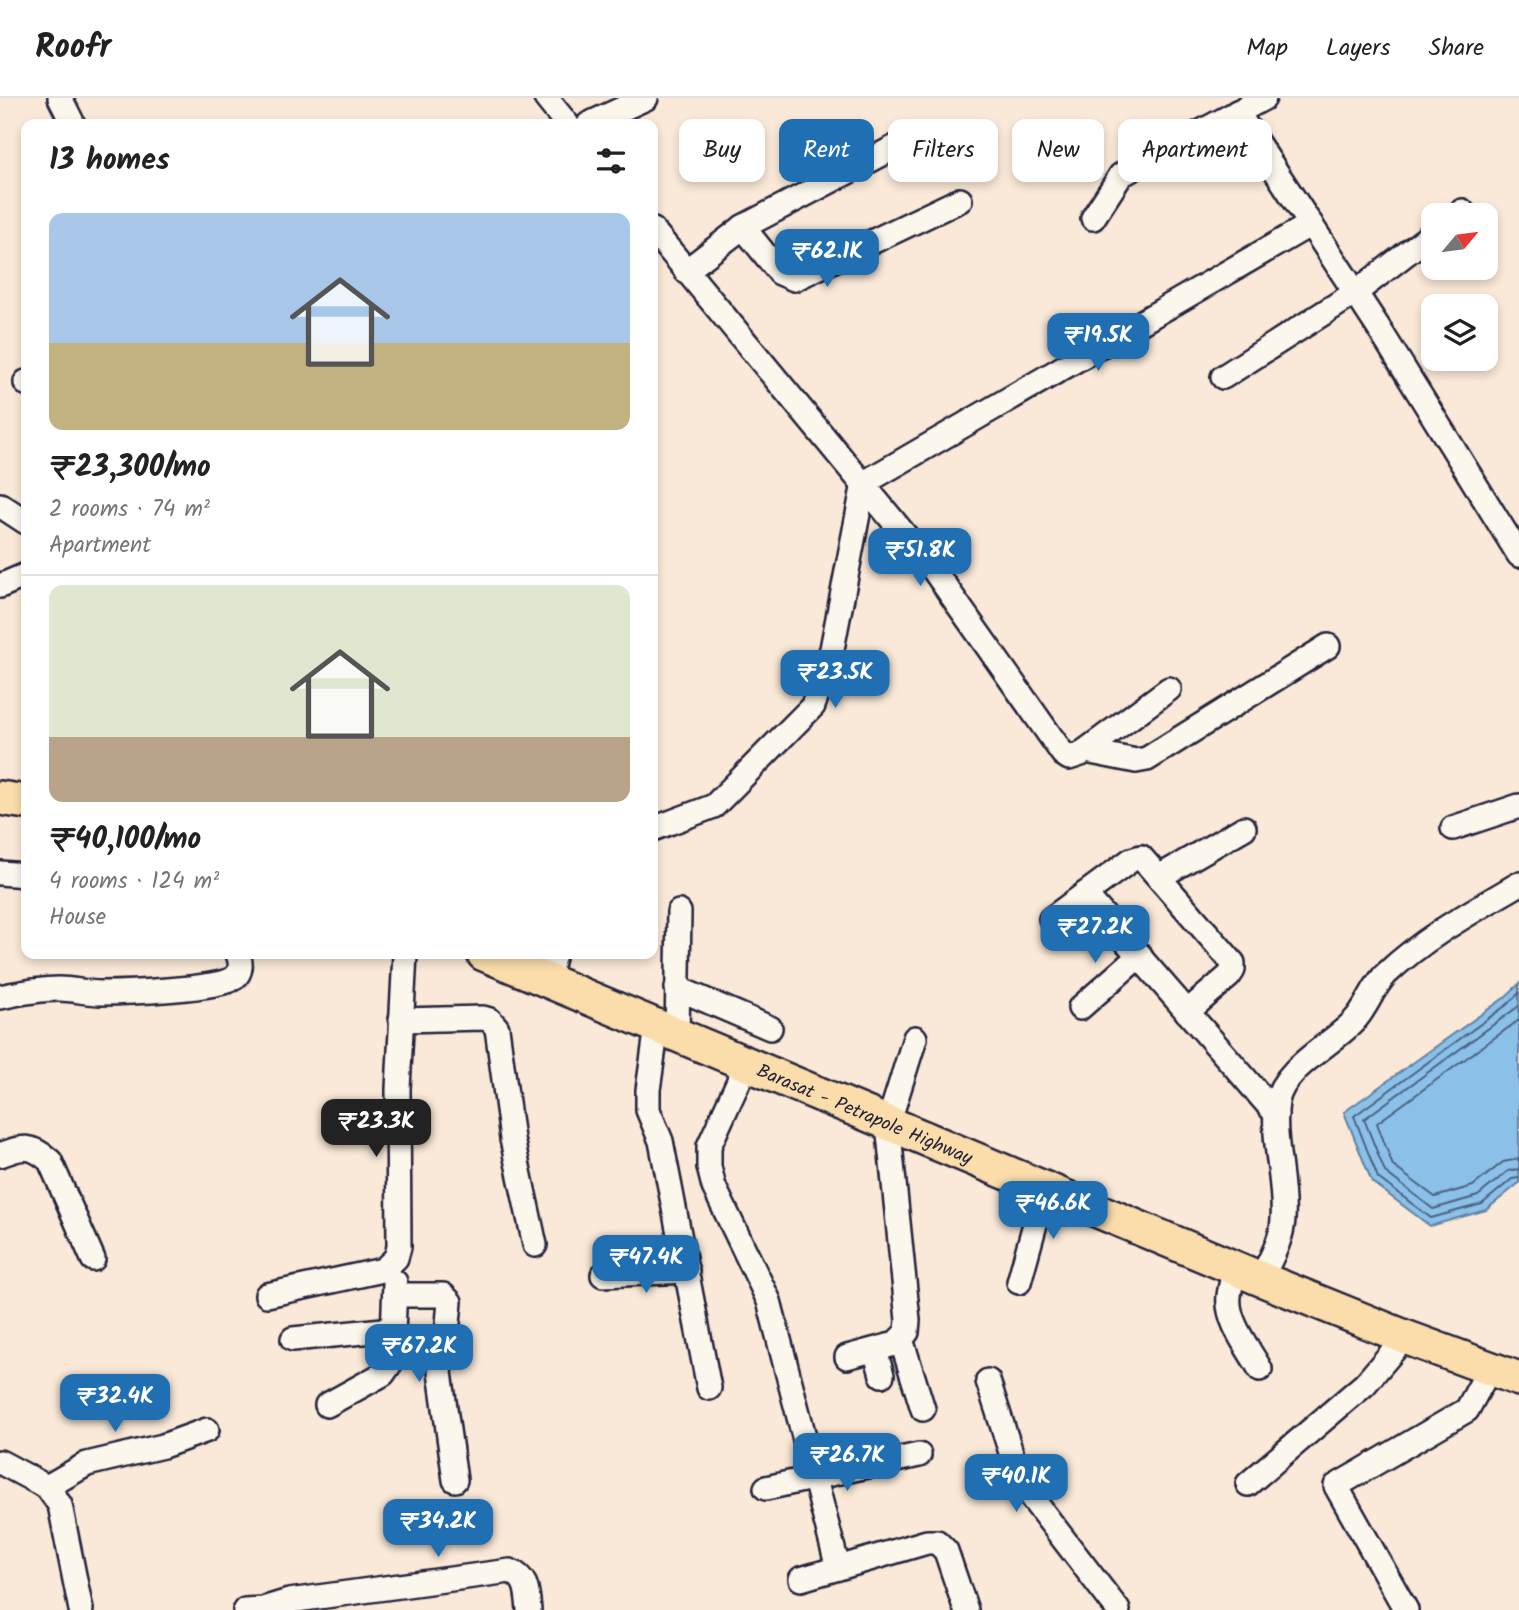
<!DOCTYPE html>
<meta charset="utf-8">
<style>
:root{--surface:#fff;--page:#f2f2f2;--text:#222;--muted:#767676;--line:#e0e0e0;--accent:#1f6fb2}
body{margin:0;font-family:Kalam,sans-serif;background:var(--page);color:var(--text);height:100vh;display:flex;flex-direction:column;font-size:26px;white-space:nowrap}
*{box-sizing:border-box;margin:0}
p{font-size:23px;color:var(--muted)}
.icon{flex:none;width:38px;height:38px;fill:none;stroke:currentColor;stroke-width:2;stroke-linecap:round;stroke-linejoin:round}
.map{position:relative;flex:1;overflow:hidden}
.panel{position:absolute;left:21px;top:21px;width:637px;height:840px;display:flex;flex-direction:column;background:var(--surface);border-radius:14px;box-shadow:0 4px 10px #0003}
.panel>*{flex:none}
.guide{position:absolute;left:679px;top:21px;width:665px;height:63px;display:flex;gap:14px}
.needle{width:46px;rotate:61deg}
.tools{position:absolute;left:1421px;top:105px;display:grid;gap:14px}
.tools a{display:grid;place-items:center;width:77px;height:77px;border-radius:14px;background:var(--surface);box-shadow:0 4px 10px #0003;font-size:35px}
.price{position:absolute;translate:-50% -60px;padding:0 16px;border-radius:14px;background:var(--accent);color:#fff;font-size:23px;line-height:46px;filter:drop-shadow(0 2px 4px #0008)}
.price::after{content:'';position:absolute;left:50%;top:42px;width:21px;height:16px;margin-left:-10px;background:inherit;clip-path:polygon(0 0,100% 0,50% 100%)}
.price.active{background:#222;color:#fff}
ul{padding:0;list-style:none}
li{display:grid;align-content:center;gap:14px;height:371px;padding:0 28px}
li+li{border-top:2px solid var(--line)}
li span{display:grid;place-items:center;height:217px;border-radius:14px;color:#555}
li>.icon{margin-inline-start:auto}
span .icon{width:126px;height:126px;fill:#fffc;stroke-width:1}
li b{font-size:30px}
h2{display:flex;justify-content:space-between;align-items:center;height:84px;padding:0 28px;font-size:30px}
.tag{padding:0 24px;border-radius:14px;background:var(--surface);box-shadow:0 4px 10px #0003;font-size:24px;line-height:63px}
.tag.active{background:var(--accent);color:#fff}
header{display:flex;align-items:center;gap:42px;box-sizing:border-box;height:98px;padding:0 35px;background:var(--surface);border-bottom:2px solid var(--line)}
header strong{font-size:33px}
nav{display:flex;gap:38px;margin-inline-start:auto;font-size:24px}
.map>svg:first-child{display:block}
.water{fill:#8bc0e8;stroke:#6181a3;stroke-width:2}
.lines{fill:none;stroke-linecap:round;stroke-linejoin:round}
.shore{stroke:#4c6180;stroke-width:2}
.minor-casing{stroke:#22223b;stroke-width:28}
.highway-casing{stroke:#22223b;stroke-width:38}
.minor{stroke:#fbf7ec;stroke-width:23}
.highway{stroke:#faddab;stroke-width:33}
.labels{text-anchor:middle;stroke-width:5;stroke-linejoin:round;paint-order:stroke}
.street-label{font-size:19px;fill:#22223b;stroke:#fbf7ec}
</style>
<header>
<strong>Roofr</strong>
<nav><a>Map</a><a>Layers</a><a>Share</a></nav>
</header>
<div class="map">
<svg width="1519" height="1512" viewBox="0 0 1519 1512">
<rect width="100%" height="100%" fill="#fae9d8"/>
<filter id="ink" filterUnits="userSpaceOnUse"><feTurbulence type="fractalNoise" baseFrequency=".0143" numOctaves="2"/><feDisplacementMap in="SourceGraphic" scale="14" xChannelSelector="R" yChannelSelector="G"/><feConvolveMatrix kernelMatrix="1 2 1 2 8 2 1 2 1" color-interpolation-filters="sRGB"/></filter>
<g filter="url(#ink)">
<polygon class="water" points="1519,886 1519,1085 1486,1112 1430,1128 1372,1084 1344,1014 1504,900"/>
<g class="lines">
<g class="shore">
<polyline points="1519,895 1508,906 1354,1018 1378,1080 1431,1120 1482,1106 1512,1081 1519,1080"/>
<polyline points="1519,908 1364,1021 1385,1074 1433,1111 1478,1098 1508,1073 1519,1071"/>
<polyline points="1519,922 1377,1025 1393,1068 1435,1099 1473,1088 1503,1064 1519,1061"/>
</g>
<g class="minor-casing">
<g id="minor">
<polyline points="60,0 73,26"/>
<polyline points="546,0 567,26"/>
<polyline points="1237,14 1378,229 1519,457"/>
<polyline points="589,26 646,0"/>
<polyline points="1457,117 1462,113"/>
<polyline points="1093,120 1121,77 1264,0"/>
<polyline points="743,129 903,45"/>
<polyline points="653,132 933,471 1063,656 1069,660 1081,656 1169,591"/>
<polyline points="686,173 743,129 780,175 794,181 960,102"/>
<polyline points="1223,279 1355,195 1433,135"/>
<polyline points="26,285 26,284"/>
<polyline points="0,407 26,424"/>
<polyline points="0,488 26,477"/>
<polyline points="1086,653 1136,663 1147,661 1328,548"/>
<polyline points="1453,730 1519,708"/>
<polyline points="653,731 714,708 813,608 832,551 864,385 1311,126"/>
<polyline points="0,775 26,777"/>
<polyline points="1159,779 1244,730"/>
<polyline points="1085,796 1276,1016"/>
<polyline points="1051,821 1131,762 1141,759 1233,865 1233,872 1229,878 1187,914"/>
<polyline points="547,883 554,856"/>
<polyline points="677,890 770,930"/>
<path d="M 0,899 C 19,895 39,891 59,891 C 73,891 87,895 101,895 C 123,895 220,891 234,880 C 242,874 241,864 238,856"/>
<polyline points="1080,910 1140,857"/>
<polyline points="401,922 483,920 490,922 497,930 512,1041 535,1147"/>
<polyline points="657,928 648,992 648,1012 661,1043 709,1290"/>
<polyline points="677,937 679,814"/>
<polyline points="747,965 709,1048 709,1069 714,1089 769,1203 838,1470"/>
<path d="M 0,1057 C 23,1048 31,1046 50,1063 L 93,1161"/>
<path d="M 1235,1170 C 1233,1179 1230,1189 1229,1198 C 1226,1223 1249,1251 1260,1271"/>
<polyline points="603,1177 687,1173"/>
<path d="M 1261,1181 C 1270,1162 1282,1142 1283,1121 C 1286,1083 1271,1041 1277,1004 C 1282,971 1331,947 1353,924 C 1367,910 1372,890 1386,876 C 1425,839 1473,813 1519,786"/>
<polyline points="1019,1184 1045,1090"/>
<polyline points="267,1197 383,1172 396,1160 399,1149 398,991 405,856"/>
<polyline points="395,1197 443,1197 450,1204 446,1246 440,1274 455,1382"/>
<polyline points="293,1241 393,1231"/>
<polyline points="901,1241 923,1311"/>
<polyline points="875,1252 882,1277"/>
<polyline points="847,1259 895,1246 907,1234 908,1222 888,1026 915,940"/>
<polyline points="988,1283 1016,1370 1028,1395 1118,1512"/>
<polyline points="327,1307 383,1276 392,1263 395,1184"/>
<polyline points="0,1364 47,1389 60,1407 81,1512"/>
<polyline points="1248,1386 1365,1286 1405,1239"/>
<polyline points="47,1389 87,1366 163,1348 207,1332"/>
<polyline points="766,1390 919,1357"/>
<polyline points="801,1481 927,1444 937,1444 946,1453 966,1512"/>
<path d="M 245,1512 L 263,1511 L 289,1503 L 510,1473 C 528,1480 527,1494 529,1512"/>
<polyline points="1406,1512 1336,1388 1467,1312 1490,1270"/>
</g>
</g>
<g class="highway-casing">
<g id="highway">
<polyline points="0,700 26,704"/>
<path id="s1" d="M 484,856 L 1261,1181 L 1405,1239 L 1519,1281"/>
</g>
</g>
<use href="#minor" class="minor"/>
<use href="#highway" class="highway"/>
</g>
</g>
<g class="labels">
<g class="street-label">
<text dy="7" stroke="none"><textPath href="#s1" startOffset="413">Barasat - Petrapole Highway</textPath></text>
</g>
</g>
</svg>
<div class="tools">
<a><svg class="needle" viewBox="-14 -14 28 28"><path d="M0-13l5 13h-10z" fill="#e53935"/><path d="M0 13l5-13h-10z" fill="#767676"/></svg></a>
<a><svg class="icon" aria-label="layers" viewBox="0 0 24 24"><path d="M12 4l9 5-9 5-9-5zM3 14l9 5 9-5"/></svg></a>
</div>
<b class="price" style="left:827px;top:191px">₹62.1K</b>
<b class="price" style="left:1098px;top:275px">₹19.5K</b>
<b class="price" style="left:920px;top:490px">₹51.8K</b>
<b class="price" style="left:835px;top:612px">₹23.5K</b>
<b class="price" style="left:1095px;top:867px">₹27.2K</b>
<b class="price active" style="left:376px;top:1061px">₹23.3K</b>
<b class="price" style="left:1053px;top:1143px">₹46.6K</b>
<b class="price" style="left:646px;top:1197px">₹47.4K</b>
<b class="price" style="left:419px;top:1286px">₹67.2K</b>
<b class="price" style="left:115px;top:1336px">₹32.4K</b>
<b class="price" style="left:847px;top:1395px">₹26.7K</b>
<b class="price" style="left:1016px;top:1416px">₹40.1K</b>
<b class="price" style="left:438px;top:1461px">₹34.2K</b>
<div class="guide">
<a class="tag">Buy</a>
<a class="tag active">Rent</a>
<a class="tag">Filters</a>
<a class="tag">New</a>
<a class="tag">Apartment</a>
</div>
<section class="panel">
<h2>13 homes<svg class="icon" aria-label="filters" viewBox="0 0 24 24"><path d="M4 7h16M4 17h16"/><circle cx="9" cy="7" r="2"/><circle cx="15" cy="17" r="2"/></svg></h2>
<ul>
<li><span style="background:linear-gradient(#a9c7e8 60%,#c2b280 0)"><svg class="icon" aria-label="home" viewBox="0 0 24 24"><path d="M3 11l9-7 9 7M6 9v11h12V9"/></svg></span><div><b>₹23,300/mo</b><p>2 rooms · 74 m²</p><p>Apartment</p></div></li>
<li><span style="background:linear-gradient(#dfe7d0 70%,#b9a48a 0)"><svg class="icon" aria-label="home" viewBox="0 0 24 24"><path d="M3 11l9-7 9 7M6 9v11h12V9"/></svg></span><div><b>₹40,100/mo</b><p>4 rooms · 124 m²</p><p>House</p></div></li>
</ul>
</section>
</div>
